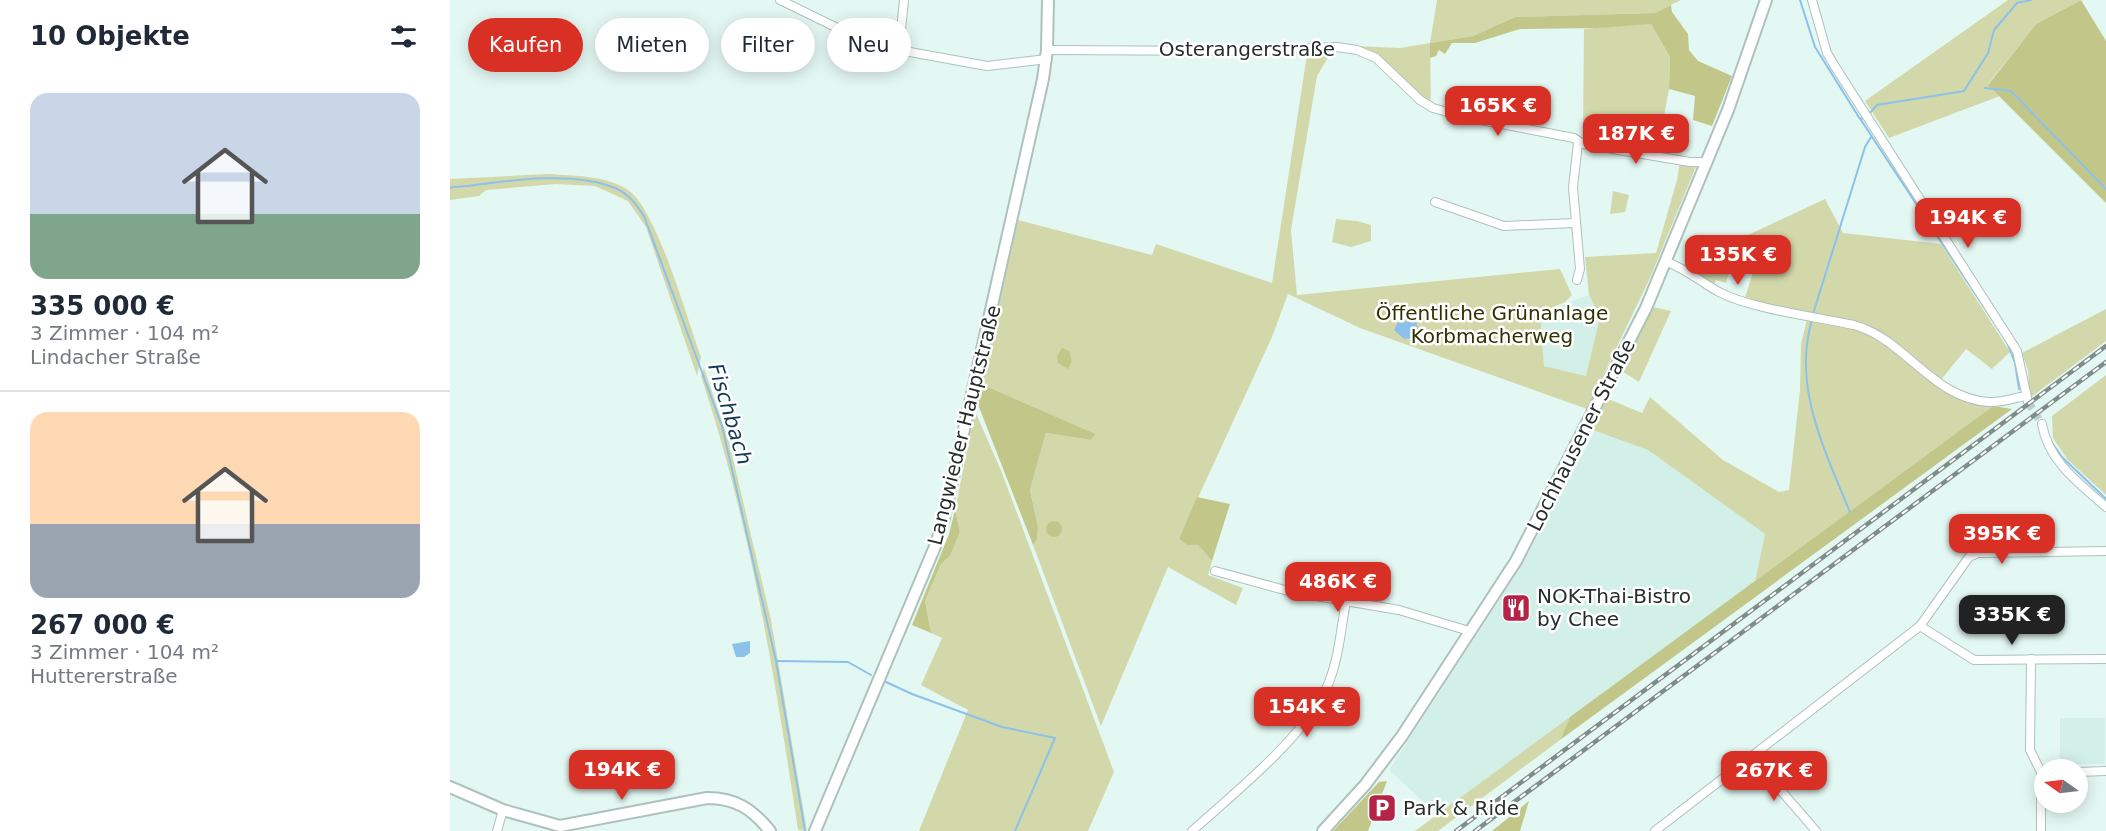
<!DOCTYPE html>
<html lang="de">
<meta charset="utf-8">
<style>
:root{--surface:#fff;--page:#f2f2f3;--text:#1f2937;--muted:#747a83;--line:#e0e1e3;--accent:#d93025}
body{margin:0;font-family:"DejaVu Sans",sans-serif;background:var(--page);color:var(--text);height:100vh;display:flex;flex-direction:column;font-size:22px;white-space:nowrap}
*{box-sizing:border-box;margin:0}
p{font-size:20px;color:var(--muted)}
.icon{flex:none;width:33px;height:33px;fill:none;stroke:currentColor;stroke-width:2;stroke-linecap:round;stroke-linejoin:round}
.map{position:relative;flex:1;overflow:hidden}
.side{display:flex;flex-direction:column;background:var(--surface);width:450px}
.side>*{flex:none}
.guide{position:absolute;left:18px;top:18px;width:570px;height:54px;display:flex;gap:12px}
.needle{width:39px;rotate:284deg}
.buttons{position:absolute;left:1584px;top:759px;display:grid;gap:12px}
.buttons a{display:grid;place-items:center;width:54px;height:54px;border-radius:50%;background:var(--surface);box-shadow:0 3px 15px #0003;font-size:30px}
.price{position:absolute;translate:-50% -51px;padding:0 14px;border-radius:12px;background:var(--accent);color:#fff;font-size:20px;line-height:39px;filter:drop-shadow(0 2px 3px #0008)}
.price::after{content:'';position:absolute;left:50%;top:36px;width:18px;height:14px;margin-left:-9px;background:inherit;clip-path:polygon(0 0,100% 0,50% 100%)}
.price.active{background:#222;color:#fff}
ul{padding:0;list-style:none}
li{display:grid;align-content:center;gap:12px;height:318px;padding:0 30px}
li+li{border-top:2px solid var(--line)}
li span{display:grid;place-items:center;height:186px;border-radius:18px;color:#555}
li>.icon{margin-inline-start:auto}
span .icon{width:108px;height:108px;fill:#fffc;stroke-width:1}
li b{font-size:26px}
h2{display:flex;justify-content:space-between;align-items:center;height:72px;padding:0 30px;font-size:26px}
.tag{padding:0 21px;border-radius:27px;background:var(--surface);box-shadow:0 3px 15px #0003;font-size:21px;line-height:54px}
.tag.active{background:var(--accent);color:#fff}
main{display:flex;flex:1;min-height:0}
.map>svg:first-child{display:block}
.built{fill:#d2efe8}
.green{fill:#d3d8aa}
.forest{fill:#c2c789}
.water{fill:#8cc1eb}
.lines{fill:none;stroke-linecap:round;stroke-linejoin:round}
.stream{stroke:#8cc1eb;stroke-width:2}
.street-tunnel{stroke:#bed0cb;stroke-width:8;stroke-dasharray:8 4;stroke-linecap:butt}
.street-casing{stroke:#aec1bc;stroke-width:10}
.secondary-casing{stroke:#aec1bc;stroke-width:14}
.street{stroke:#fff;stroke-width:8}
.secondary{stroke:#fff;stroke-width:10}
.rail-casing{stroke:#7f8d8a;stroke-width:4.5}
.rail{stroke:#fff;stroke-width:2;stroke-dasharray:7;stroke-linecap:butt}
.labels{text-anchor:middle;stroke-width:5;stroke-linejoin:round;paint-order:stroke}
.street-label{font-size:20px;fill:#262e2c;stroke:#fff}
.park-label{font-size:20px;fill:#2f3100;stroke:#fff}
.poi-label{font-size:20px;fill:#262e2c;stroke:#fff;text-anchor:start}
.water-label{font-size:21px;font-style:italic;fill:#113956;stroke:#fff}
</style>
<main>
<section class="side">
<h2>10 Objekte<svg class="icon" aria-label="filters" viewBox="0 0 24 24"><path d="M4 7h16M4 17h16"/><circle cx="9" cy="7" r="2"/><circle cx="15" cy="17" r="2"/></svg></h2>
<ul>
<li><span style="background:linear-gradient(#c9d6e8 65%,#7fa58c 0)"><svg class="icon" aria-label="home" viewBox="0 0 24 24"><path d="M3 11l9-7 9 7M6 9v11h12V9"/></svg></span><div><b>335 000 €</b><p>3 Zimmer · 104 m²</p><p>Lindacher Straße</p></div></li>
<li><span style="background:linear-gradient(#ffd9b3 60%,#9aa5b1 0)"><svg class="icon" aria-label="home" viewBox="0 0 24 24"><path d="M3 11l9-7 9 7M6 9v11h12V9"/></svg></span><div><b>267 000 €</b><p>3 Zimmer · 104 m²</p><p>Huttererstraße</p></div></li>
</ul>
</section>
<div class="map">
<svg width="1656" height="831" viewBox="0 0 1656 831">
<rect width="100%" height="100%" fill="#e4f8f3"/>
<g class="built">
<polygon points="1139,295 1150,317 1137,376 1094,366 1090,313"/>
<polygon points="1145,431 1198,450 1315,534 1305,581 988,815 939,770 1067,573"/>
<rect x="1610" y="718" width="45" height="46"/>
</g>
<g class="green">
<path d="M 987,0 L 1231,0 L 1205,13 L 1065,17 L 1023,36 L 980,43 L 981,112 C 958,98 946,74 925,61 C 912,53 897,52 883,49 L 867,76 L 841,230 L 847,295 L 1110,269 L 1122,295 L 1115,302 L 1090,313 L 1094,366 L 1136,376 L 1150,317 L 1139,295 L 1135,257 L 1206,253 L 1227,180 L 1230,161 L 1247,164 L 1200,278 L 1137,409 L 910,328 L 838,294 L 822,337 L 729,539 L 737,545 L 748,545 L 762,561 L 758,575 L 793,588 L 786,605 L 718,567 L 651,726 L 583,545 L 587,540 L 588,527 L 580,490 L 596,433 L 641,440 L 646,434 L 531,384 L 568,220 L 702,255 L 706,244 L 822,283 L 858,48 L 811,47 L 859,44 L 950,48 L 980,43 Z"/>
<polygon points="1558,0 1631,0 1586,24 1538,84 1550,96 1439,138 1415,101"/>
<polygon points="1189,24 1201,24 1220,57 1219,89 1208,148 1133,135 1134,29"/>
<path d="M 98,174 C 125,176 155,175 178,190 C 207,209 238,322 251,357 L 247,376 L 196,227 L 178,201 L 145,186 L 106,184 L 36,190 L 29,196 L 0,200 L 0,179 Z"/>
<polygon points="1163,191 1179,195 1175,212 1160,214"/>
<polygon points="1375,199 1393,233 1491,244 1560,352 1542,369 1516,349 1490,381 1434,336 1294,301 1307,259 1297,256 1293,267 1282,263 1276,283 1266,280 1263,287 1232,266"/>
<polygon points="886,219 907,221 921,225 921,241 901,247 882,242"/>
<polygon points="1203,307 1221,311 1189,382 1170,370"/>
<polygon points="1656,309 1656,341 1580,398 1578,370 1572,353"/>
<polygon points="1358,316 1412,329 1425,335 1514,398 1543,406 1305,581 1315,534 1198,450 1140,429 1156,398 1192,413 1200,397 1273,460 1329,492 1339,490 1350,390 1351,344"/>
<path d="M 254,368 L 279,442 L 321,620 L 357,831 L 348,830 C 325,677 300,523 251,376 Z"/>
<polygon points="1656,375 1656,495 1617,459 1603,438 1602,416"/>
<polygon points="525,411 552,473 664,772 638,831 469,831 518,710 471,685 492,638 481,633 475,601 491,564 500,556 510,532 505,510"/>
<polygon points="1120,717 1110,740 988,831 965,831"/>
</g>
<g class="forest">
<polygon points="1631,0 1656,41 1656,203 1538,85 1586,24"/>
<polygon points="1221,5 1222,12 1238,34 1239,50 1248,61 1282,76 1262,126 1243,120 1245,96 1219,89 1220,57 1201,24 1148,28 1070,29 1025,43 1002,43 995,54 989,50 986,56 980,58 980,43 1023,36 1065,17 1205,13"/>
<polygon points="612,348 619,351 622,361 618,369 608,363 607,356"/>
<polygon points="531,384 646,434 641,440 596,433 580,490 588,527 587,540 583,545 527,402"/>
<polygon points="1543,406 1562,409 1110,740 1120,717"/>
<polygon points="747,497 780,504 762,561 748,545 737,545 729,539"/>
<polygon points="505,510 510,532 500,556 491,564 475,601 481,633 462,625 499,534"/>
<circle cx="604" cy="529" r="8"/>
<polygon points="937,781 918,831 883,831 929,782"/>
<polygon points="1079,801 1070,831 1042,831"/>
</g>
<g class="water">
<polygon points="966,321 970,337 954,339 944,330 948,322"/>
<polygon points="300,641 300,653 294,657 286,657 282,644"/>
</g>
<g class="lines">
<g class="stream">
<polyline points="1350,0 1365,47 1410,119 1414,118"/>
<polyline points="1535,88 1561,91 1656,189"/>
<polyline points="1419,114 1427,105 1514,91 1538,53 1544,30 1567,3 1581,0"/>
<polyline points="1411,120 1551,333"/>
<path d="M 0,188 C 6,186 12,187 18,186 C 61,180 124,171 165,188 C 179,194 186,204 194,216 L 272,426 L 326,661 L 355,831"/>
<polyline points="1363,314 1415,147 1421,137"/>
<path d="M 1362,320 C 1342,386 1375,451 1400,512"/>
<polyline points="1556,340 1565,363 1569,389"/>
<polyline points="1600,440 1612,457 1656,499"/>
<polyline points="326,661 398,662 421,675"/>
<polyline points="436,682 462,694 552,727 605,738 565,831"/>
</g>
<polyline class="street-tunnel" points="1578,402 1592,424"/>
<g class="street-casing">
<g id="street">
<polyline points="330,0 412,40 449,50 537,66 597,59"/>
<polyline points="1362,0 1377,53 1384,65 1567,351 1578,402"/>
<polyline points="449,50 454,0"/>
<polyline points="597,50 783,51 887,47 907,50 926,58 970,100 983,108 1015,117 1124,138 1133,144 1240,162 1257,162"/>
<polyline points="985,202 1054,226 1124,223"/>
<path d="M 1217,262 C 1236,269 1251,282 1269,292 C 1301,309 1367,317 1404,325 C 1455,339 1483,399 1539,402 C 1551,403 1564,398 1575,396"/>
<polyline points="1127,280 1130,269 1123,187 1128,143"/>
<path d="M 1592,424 C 1598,461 1629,483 1656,507"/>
<polyline points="765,571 842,592 949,610 1019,631"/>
<polyline points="1470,626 1524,660 1656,659"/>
<polyline points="1581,659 1580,750 1591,772 1591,831"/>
<polyline points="1302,757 1366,831"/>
<polyline points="1628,772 1656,771"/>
<polyline points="47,831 53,810"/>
<path d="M 742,831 C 784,793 859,734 879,682 C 889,657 891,628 896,601"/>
<polyline points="1205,831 1470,626 1519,557 1528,553 1656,551"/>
</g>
</g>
<g class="secondary-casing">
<g id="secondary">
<path d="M 0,787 L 53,810 L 110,826 L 257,798 C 286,798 302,809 320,831"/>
<polyline points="365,831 486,544 494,518 593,79 597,50 598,0"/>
<polyline points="873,831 915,785 952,736 1066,561 1196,308 1278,110 1316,0"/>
</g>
</g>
<use href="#street" class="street"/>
<use href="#secondary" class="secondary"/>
<g class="rail-casing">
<g id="rail">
<polyline points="1006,831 1656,346"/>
<polyline points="1025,831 1656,362"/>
</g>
</g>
<use href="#rail" class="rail"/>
</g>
<defs>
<g id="restaurant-square" transform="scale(1.5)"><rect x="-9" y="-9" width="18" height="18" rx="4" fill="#b52346" stroke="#fff"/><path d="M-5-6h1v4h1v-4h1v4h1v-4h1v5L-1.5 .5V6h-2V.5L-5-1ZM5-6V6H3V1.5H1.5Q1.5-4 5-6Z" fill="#fff"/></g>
<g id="parking-square" transform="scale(1.5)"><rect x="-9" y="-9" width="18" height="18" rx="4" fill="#b52346" stroke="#fff"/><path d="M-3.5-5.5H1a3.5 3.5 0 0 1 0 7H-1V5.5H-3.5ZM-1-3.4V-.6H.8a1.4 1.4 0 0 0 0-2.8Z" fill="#fff"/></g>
</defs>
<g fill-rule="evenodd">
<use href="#restaurant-square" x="1066" y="608"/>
<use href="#parking-square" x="932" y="808"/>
</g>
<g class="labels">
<g class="street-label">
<text x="797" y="56">Osterangerstraße</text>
<text transform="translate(514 425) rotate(-76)" y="7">Langwieder Hauptstraße</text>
<text transform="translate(1131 435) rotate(-63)" y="7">Lochhausener Straße</text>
</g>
<g class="park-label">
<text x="1042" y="320">Öffentliche Grünanlage<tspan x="1042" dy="23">Korbmacherweg</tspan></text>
</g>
<g class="poi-label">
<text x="1087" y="603">NOK-Thai-Bistro<tspan x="1087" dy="23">by Chee</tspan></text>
<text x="953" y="815">Park &amp; Ride</text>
</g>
<g class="water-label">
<text transform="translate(280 414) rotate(73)" y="7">Fischbach</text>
</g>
</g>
</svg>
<div class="buttons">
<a><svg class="needle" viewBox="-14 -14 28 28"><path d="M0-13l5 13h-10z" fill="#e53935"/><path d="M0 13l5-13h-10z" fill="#747a83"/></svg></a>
</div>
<b class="price" style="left:1048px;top:137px">165K €</b>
<b class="price" style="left:1186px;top:165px">187K €</b>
<b class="price" style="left:1518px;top:249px">194K €</b>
<b class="price" style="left:1288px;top:286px">135K €</b>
<b class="price" style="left:1552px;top:565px">395K €</b>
<b class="price" style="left:888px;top:613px">486K €</b>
<b class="price active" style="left:1562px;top:646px">335K €</b>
<b class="price" style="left:857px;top:738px">154K €</b>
<b class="price" style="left:172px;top:801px">194K €</b>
<b class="price" style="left:1324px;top:802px">267K €</b>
<div class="guide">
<a class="tag active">Kaufen</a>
<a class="tag">Mieten</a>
<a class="tag">Filter</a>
<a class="tag">Neu</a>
</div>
</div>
</main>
